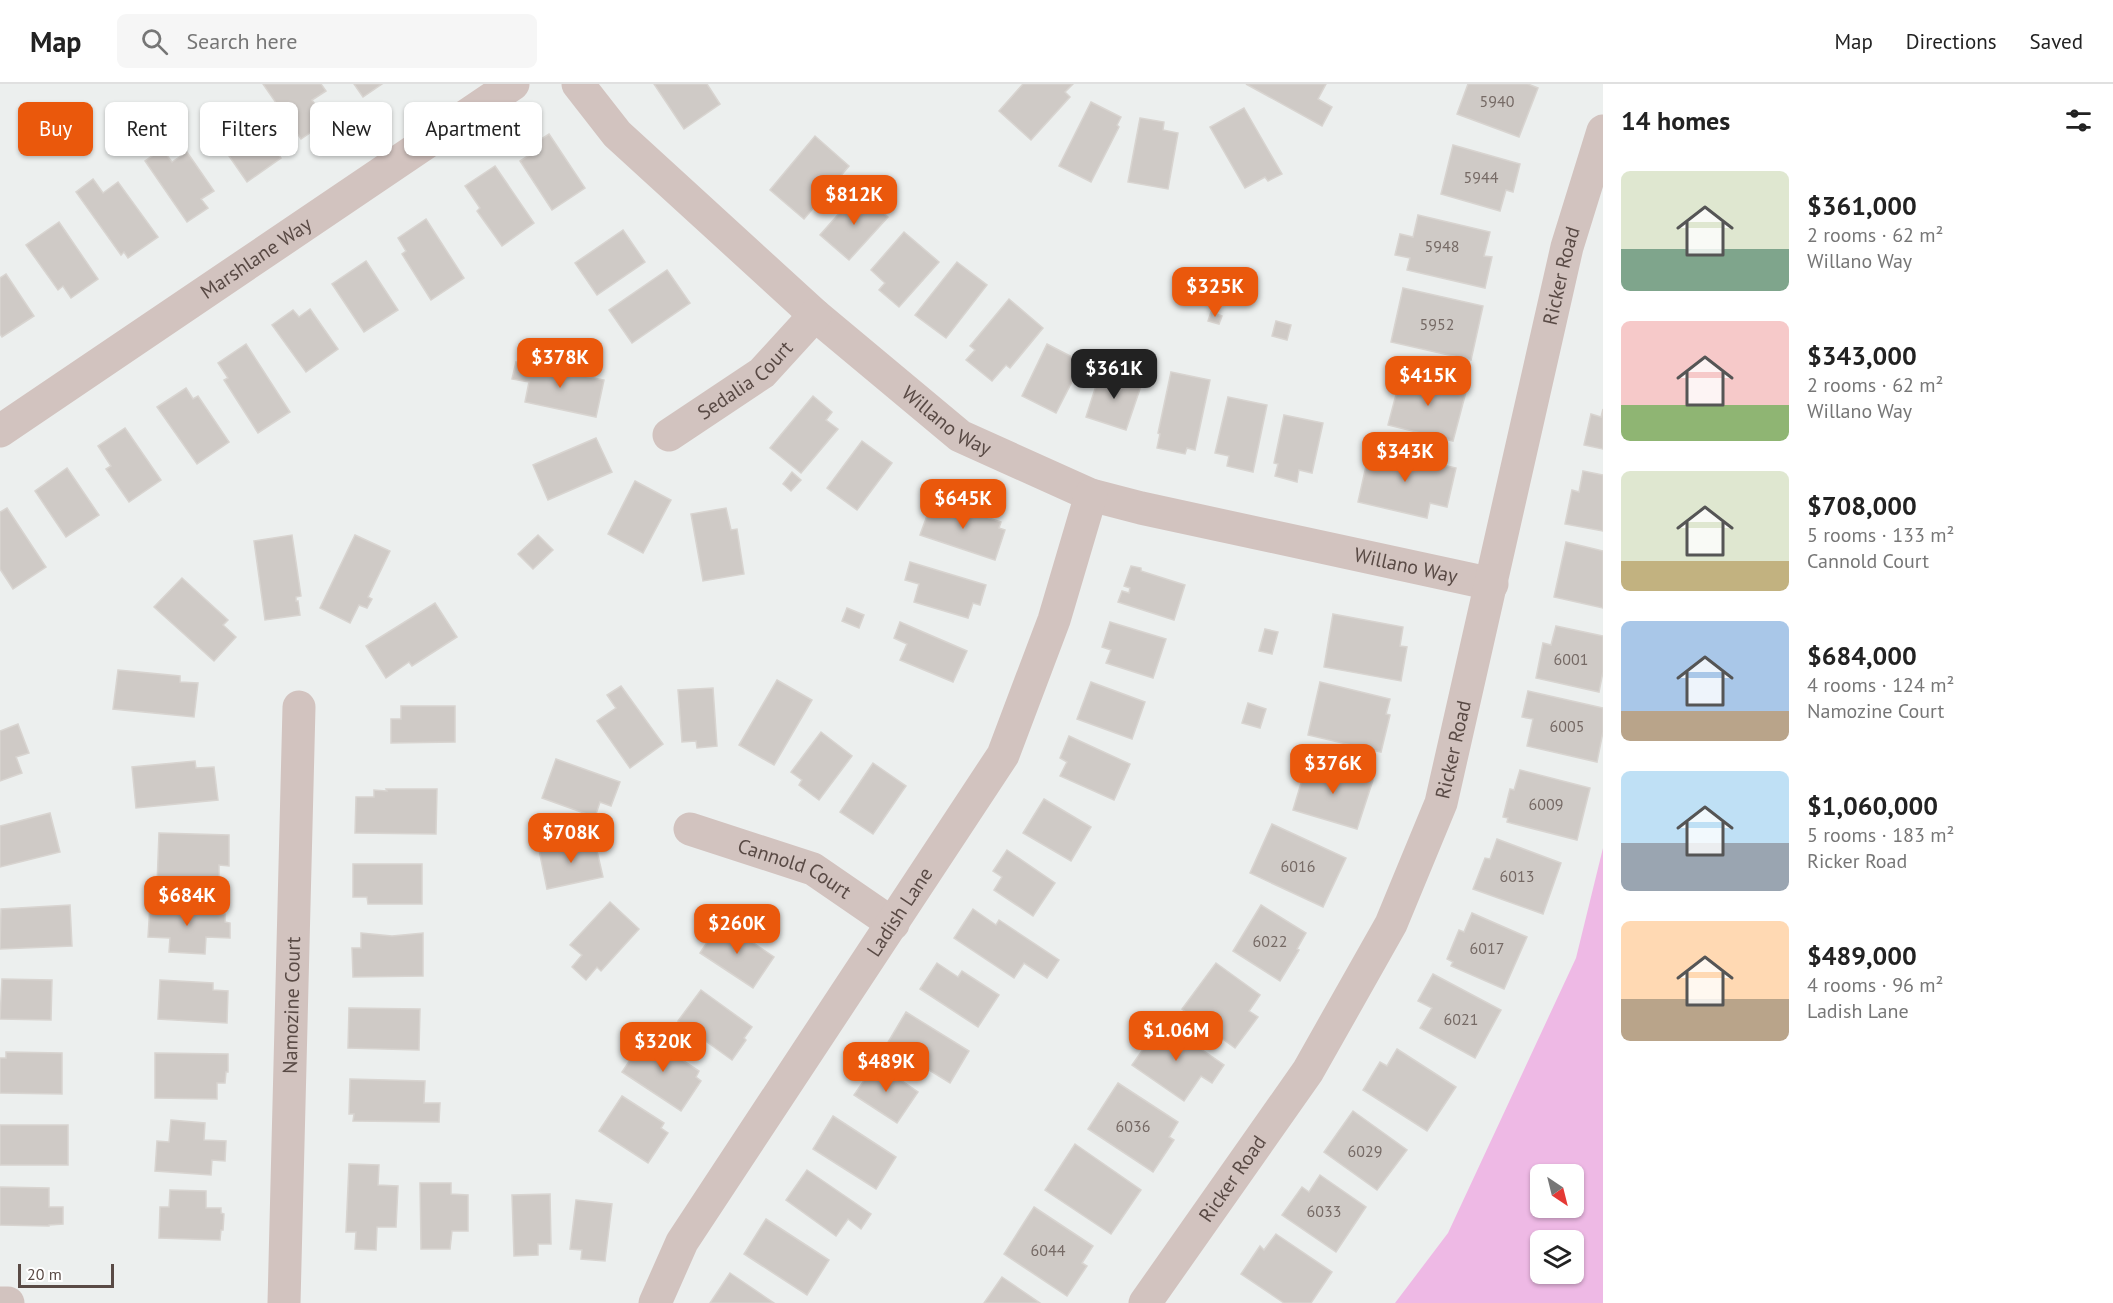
<!DOCTYPE html>
<meta charset="utf-8">
<style>
:root{--surface:#fff;--page:#f6f6f6;--text:#222;--muted:#767676;--line:#e0e0e0;--accent:#ea580c}
body{margin:0;font-family:"PT Sans",sans-serif;background:var(--page);color:var(--text);height:100vh;display:flex;flex-direction:column;font-size:22px;white-space:nowrap}
*{box-sizing:border-box;margin:0}
p{font-size:20px;color:var(--muted)}
.icon{flex:none;width:33px;height:33px;fill:none;stroke:currentColor;stroke-width:2;stroke-linecap:round;stroke-linejoin:round}
.map{position:relative;flex:1;overflow:hidden}
.panel{display:flex;flex-direction:column;background:var(--surface);width:510px}
.panel>*{flex:none}
.banner{position:absolute;left:18px;top:18px;width:570px;height:54px;display:flex;gap:12px}
.needle{width:39px;rotate:145deg}
.buttons{position:absolute;left:1530px;top:1080px;display:grid;gap:12px}
.buttons a{display:grid;place-items:center;width:54px;height:54px;border-radius:9px;background:var(--surface);box-shadow:0 2px 4px #0004;font-size:30px}
.scale{position:absolute;left:18px;bottom:15px;width:96px;box-sizing:border-box;padding-left:6px;border:3px solid #594a45;border-top:0;font-size:16px;line-height:21px;white-space:nowrap;color:#594a45;-webkit-text-stroke:4px #fff;paint-order:stroke}
.price{position:absolute;translate:-50% -51px;padding:0 14px;border-radius:12px;background:var(--accent);color:#fff;font-size:20px;line-height:39px;filter:drop-shadow(0 2px 3px #0008)}
.price::after{content:'';position:absolute;left:50%;top:36px;width:18px;height:14px;margin-left:-9px;background:inherit;clip-path:polygon(0 0,100% 0,50% 100%)}
.price.active{background:#222;color:#fff}
ul{padding:0;list-style:none}
li{display:flex;align-items:center;gap:18px;height:150px;padding:0 18px}
li span{display:grid;place-items:center;flex:none;width:168px;height:120px;border-radius:9px;color:#555}
li>.icon{margin-inline-start:auto}
span .icon{width:72px;height:72px;fill:#fffc;stroke-width:1}
li b{font-size:26px}
h2{display:flex;justify-content:space-between;align-items:center;height:72px;padding:0 18px;font-size:26px}
.tag{padding:0 21px;border-radius:9px;background:var(--surface);box-shadow:0 2px 4px #0004;font-size:21px;line-height:54px}
.tag.active{background:var(--accent);color:#fff}
header{display:flex;align-items:center;gap:36px;box-sizing:border-box;height:84px;padding:0 30px;background:var(--surface);border-bottom:2px solid var(--line)}
header strong{font-size:28px}
nav{display:flex;gap:33px;margin-inline-start:auto;font-size:21px}
.search{width:420px;height:54px;background:var(--page);display:flex;align-items:center;gap:15px;box-sizing:border-box;padding:0 21px;border-radius:9px;color:var(--muted);font-size:22px}
main{display:flex;flex:1;min-height:0}
.map>svg:first-child{display:block}
.green{fill:#eeb9e5;fill-rule:evenodd}
.building{fill:#cfcac6;stroke:#d8d4d0;stroke-width:1.5}
.lines{fill:none;stroke-linecap:round;stroke-linejoin:round}
.street{stroke:#d2c3bf;stroke-width:33}
.labels{text-anchor:middle;stroke-width:5;stroke-linejoin:round;paint-order:stroke}
.number-label{font-size:16px;fill:#766a65}
.street-label{font-size:20px;fill:#594a45;stroke:#fff}
</style>
<header>
<strong>Map</strong>
<div class="search"><svg class="icon" aria-label="search" viewBox="0 0 24 24"><circle cx="10" cy="10" r="6"/><path d="M15 15l6 6"/></svg>Search here</div>
<nav><a>Map</a><a>Directions</a><a>Saved</a></nav>
</header>
<main>
<div class="map">
<svg width="1603" height="1219" viewBox="0 0 1603 1219">
<rect width="100%" height="100%" fill="#ecefee"/>
<path class="green" d="M 1603,764 L 1603,1219 L 1395,1219 L 1448,1149 L 1576,874 ZM 1540,1090 L 1574,1090 L 1574,1124 L 1540,1124 ZM 1540,1156 L 1574,1156 L 1574,1190 L 1540,1190 Z"/>
<g class="building">
<polygon points="263,0 321,0 326,7 312,16 321,29 315,33 320,42 301,55"/>
<polygon points="354,0 382,0 363,13"/>
<polygon points="654,0 707,0 720,20 684,45"/>
<polygon points="1023,0 1073,0 1065,8 1070,13 1031,56 999,27"/>
<polygon points="1246,0 1326,0 1318,15 1332,23 1322,42"/>
<polygon points="1468,0 1528,0 1538,4 1519,53 1457,30"/>
<polygon points="1091,18 1121,33 1117,41 1119,43 1091,98 1059,82"/>
<polygon points="1244,24 1282,90 1268,97 1265,93 1245,104 1210,43"/>
<polygon points="247,25 281,74 247,98 213,49"/>
<polygon points="1140,34 1164,38 1163,46 1178,49 1168,105 1128,98"/>
<polygon points="549,50 585,104 552,126 520,77 531,70 527,64"/>
<polygon points="815,52 849,82 804,135 770,106"/>
<polygon points="1453,61 1520,80 1513,108 1506,106 1500,127 1441,110"/>
<polygon points="162,65 172,78 187,68 214,107 201,115 208,124 187,138 145,77"/>
<polygon points="495,82 534,139 502,162 477,127 480,124 465,102"/>
<polygon points="93,95 103,109 118,98 158,153 128,174 124,168 121,171 76,108"/>
<polygon points="859,107 888,133 849,176 820,151"/>
<polygon points="1418,131 1490,148 1484,172 1492,173 1485,204 1407,186 1410,174 1395,171 1400,150 1413,153"/>
<polygon points="426,135 464,194 431,216 402,170 406,167 398,154"/>
<polygon points="59,138 98,195 71,214 63,202 58,206 26,161"/>
<polygon points="623,146 645,178 597,211 575,179"/>
<polygon points="904,148 939,178 899,223 879,206 885,199 871,186"/>
<polygon points="366,177 398,226 364,248 332,200"/>
<polygon points="957,178 987,201 946,254 915,231"/>
<polygon points="667,186 690,219 632,259 609,226"/>
<polygon points="6,190 34,232 2,253 0,250 0,194"/>
<polygon points="1403,204 1483,222 1471,276 1391,258"/>
<polygon points="1009,215 1043,244 1010,284 1006,281 992,297 966,276 975,266 970,262"/>
<polygon points="310,225 338,265 306,288 272,241 293,226 299,233"/>
<polygon points="1211,228 1222,232 1219,240 1208,237"/>
<polygon points="1276,237 1291,241 1287,256 1272,252"/>
<polygon points="246,260 290,328 258,349 224,296 228,294 218,279"/>
<polygon points="1047,260 1082,278 1056,329 1022,312"/>
<polygon points="516,278 604,296 596,333 525,318 529,298 512,295"/>
<polygon points="1101,286 1142,299 1126,346 1086,333"/>
<polygon points="1171,288 1210,296 1195,366 1187,364 1185,370 1157,364 1160,350 1158,349"/>
<polygon points="1402,288 1467,304 1453,357 1388,341"/>
<polygon points="186,304 193,315 198,312 229,358 197,380 157,323"/>
<polygon points="813,312 832,328 826,336 838,345 801,389 770,364"/>
<polygon points="1228,313 1267,321 1253,388 1227,382 1229,372 1215,369"/>
<polygon points="1603,325 1603,365 1584,361 1591,330 1601,333"/>
<polygon points="1284,331 1323,339 1312,389 1299,386 1297,398 1275,392 1278,380 1274,379"/>
<polygon points="125,344 161,396 129,418 106,385 111,382 98,362"/>
<polygon points="596,354 612,388 548,416 533,381"/>
<polygon points="862,357 892,379 857,426 827,404"/>
<polygon points="1370,364 1456,384 1447,423 1430,419 1427,434 1358,418"/>
<polygon points="67,384 99,431 66,453 35,407"/>
<polygon points="1583,387 1603,391 1603,447 1565,440 1572,406 1579,408"/>
<polygon points="792,388 801,396 791,407 783,400"/>
<polygon points="635,397 671,416 643,469 608,450"/>
<polygon points="933,415 1001,438 999,444 1005,446 995,476 920,451"/>
<polygon points="7,424 46,483 13,505 0,485 0,428"/>
<polygon points="726,424 731,446 737,445 744,490 703,497 691,430"/>
<polygon points="292,451 301,512 296,513 296,517 298,517 300,531 265,536 254,457"/>
<polygon points="355,451 390,467 368,513 372,515 367,524 359,521 350,539 320,524"/>
<polygon points="538,451 553,466 533,485 518,470"/>
<polygon points="1566,458 1603,467 1603,524 1554,513"/>
<polygon points="910,478 986,501 980,521 973,519 968,534 914,518 919,500 905,496"/>
<polygon points="1131,482 1141,484 1141,487 1185,501 1174,536 1118,518 1122,507 1129,509 1130,504 1124,502"/>
<polygon points="182,494 228,536 223,541 236,553 214,577 154,523"/>
<polygon points="435,519 457,553 412,582 409,578 386,594 366,562"/>
<polygon points="847,524 864,531 859,544 842,537"/>
<polygon points="1333,530 1403,543 1400,562 1407,563 1401,597 1324,583"/>
<polygon points="900,538 967,567 953,598 900,576 907,560 894,554"/>
<polygon points="1110,538 1166,555 1153,594 1106,579 1111,566 1102,563"/>
<polygon points="1556,542 1603,552 1603,588 1599,608 1536,594 1543,559 1551,561"/>
<polygon points="1265,545 1278,548 1272,570 1259,567"/>
<polygon points="118,586 180,592 180,598 198,599 194,633 113,625"/>
<polygon points="777,596 812,616 774,681 739,661"/>
<polygon points="1091,598 1145,618 1132,655 1077,635"/>
<polygon points="1320,598 1390,615 1386,630 1390,631 1381,668 1308,651"/>
<polygon points="621,602 663,660 630,684 597,637 616,624 607,611"/>
<polygon points="713,604 717,662 697,664 696,657 682,658 678,606"/>
<polygon points="1528,607 1603,624 1603,648 1597,678 1527,662 1533,635 1522,633"/>
<polygon points="1248,619 1266,625 1260,644 1242,639"/>
<polygon points="401,622 455,622 455,658 391,659 391,635 401,635"/>
<polygon points="18,640 29,669 16,673 22,689 0,697 0,647"/>
<polygon points="821,648 852,672 819,716 799,701 802,696 791,688"/>
<polygon points="1069,652 1130,680 1114,716 1060,692 1067,678 1060,674"/>
<polygon points="556,675 620,698 611,722 600,718 595,733 542,714"/>
<polygon points="1308,676 1373,696 1357,745 1293,726"/>
<polygon points="195,677 196,684 214,683 218,716 136,724 132,683"/>
<polygon points="873,679 906,702 873,750 840,728"/>
<polygon points="1520,686 1590,704 1577,756 1507,738 1508,734 1503,733 1510,705 1514,706"/>
<polygon points="386,705 437,705 436,750 355,749 356,713 374,713 374,706 387,707"/>
<polygon points="1044,715 1091,743 1071,777 1023,749"/>
<polygon points="50,729 60,768 0,783 0,742"/>
<polygon points="1272,740 1346,774 1323,823 1250,789"/>
<polygon points="159,749 229,751 229,782 219,781 219,802 157,801"/>
<polygon points="594,754 603,793 547,805 539,766"/>
<polygon points="1497,755 1561,779 1543,830 1473,805 1485,774 1490,775"/>
<polygon points="1007,766 1055,799 1033,832 994,806 1002,793 993,787"/>
<polygon points="353,780 422,780 422,820 368,820 367,813 353,813"/>
<polygon points="610,818 639,845 601,887 597,883 586,896 572,883 582,871 570,861"/>
<polygon points="70,821 72,862 0,865 1,825"/>
<polygon points="150,821 217,824 217,830 225,830 225,838 230,839 230,854 206,853 205,870 169,868 170,854 148,853"/>
<polygon points="1261,821 1306,849 1297,865 1299,866 1280,897 1233,867"/>
<polygon points="973,825 996,841 999,836 1059,876 1047,894 1024,879 1014,894 954,854"/>
<polygon points="1472,829 1527,853 1504,905 1451,882 1453,878 1447,875 1459,846 1464,848"/>
<polygon points="721,837 774,873 753,904 700,869"/>
<polygon points="361,849 392,852 423,849 423,892 353,893 352,864 361,864"/>
<polygon points="937,879 958,893 962,887 999,911 978,943 920,905"/>
<polygon points="1216,879 1260,911 1249,927 1258,933 1235,964 1182,925"/>
<polygon points="1433,890 1501,926 1475,974 1420,944 1432,924 1418,917"/>
<polygon points="2,895 52,896 51,936 0,935"/>
<polygon points="160,896 213,899 213,906 228,907 227,939 158,935"/>
<polygon points="701,906 752,943 744,954 746,956 732,976 678,937"/>
<polygon points="349,924 420,925 419,966 348,964"/>
<polygon points="906,928 969,967 950,999 887,960"/>
<polygon points="1162,938 1224,981 1212,999 1201,992 1184,1017 1132,981"/>
<polygon points="646,952 699,987 696,993 701,997 681,1027 622,988"/>
<polygon points="1397,965 1456,1003 1427,1047 1363,1006 1380,978 1387,982"/>
<polygon points="6,968 62,969 62,1010 0,1009 0,974 6,974"/>
<polygon points="155,969 228,970 228,988 226,988 225,999 217,999 217,1015 155,1014"/>
<polygon points="876,979 918,1008 897,1039 854,1011"/>
<polygon points="350,995 425,997 424,1019 440,1019 439,1038 353,1037 354,1030 349,1030"/>
<polygon points="1118,999 1178,1038 1169,1053 1174,1056 1153,1088 1088,1045"/>
<polygon points="622,1012 664,1039 661,1044 668,1049 648,1079 599,1047"/>
<polygon points="1353,1027 1407,1066 1377,1106 1324,1068"/>
<polygon points="833,1032 896,1073 876,1105 813,1065"/>
<polygon points="171,1036 205,1039 204,1056 226,1057 225,1077 212,1076 211,1091 155,1087 157,1057 169,1058"/>
<rect x="0" y="1041" width="68" height="40"/>
<polygon points="1075,1060 1141,1106 1111,1150 1045,1106"/>
<polygon points="349,1080 379,1081 378,1101 398,1102 396,1143 377,1143 376,1166 355,1165 356,1148 346,1148"/>
<polygon points="807,1086 871,1130 861,1145 848,1135 836,1152 786,1116"/>
<polygon points="1320,1091 1366,1123 1336,1168 1282,1131 1302,1103 1309,1108"/>
<polygon points="420,1099 451,1099 451,1110 468,1111 468,1147 452,1147 450,1165 421,1165"/>
<polygon points="0,1103 49,1104 49,1123 63,1123 63,1140 49,1141 49,1142 0,1141"/>
<polygon points="170,1106 206,1107 206,1124 221,1124 221,1129 224,1130 223,1146 221,1146 220,1156 159,1154 160,1123 169,1123"/>
<polygon points="550,1110 551,1160 538,1160 538,1171 514,1172 512,1111"/>
<polygon points="576,1116 612,1120 605,1177 581,1175 582,1166 570,1165"/>
<polygon points="1034,1123 1093,1162 1082,1179 1087,1182 1067,1212 1004,1170"/>
<polygon points="766,1135 829,1176 807,1211 744,1170"/>
<polygon points="1276,1150 1332,1188 1311,1219 1284,1219 1241,1190 1260,1162 1264,1166"/>
<polygon points="730,1189 774,1219 710,1219"/>
<polygon points="1002,1193 1040,1219 984,1219"/>
</g>
<g class="lines">
<g class="street">
<path id="s1" d="M 578,0 L 617,50 L 815,231 L 960,352 L 1091,411 L 1141,424 L 1492,500"/>
<path id="s2" d="M 0,347 L 513,0"/>
<path id="s3" d="M 669,351 L 762,289 L 815,231"/>
<path id="s4" d="M 690,745 L 813,785 L 893,840"/>
<polyline points="0,1219 8,1219"/>
<path id="s5" d="M 284,1219 L 299,623"/>
<path id="s6" d="M 655,1219 L 682,1158 L 1003,671 L 1054,536 L 1091,411"/>
<path id="s7" d="M 1145,1219 L 1308,987 L 1391,840 L 1441,719 L 1567,163 L 1603,47"/>
</g>
</g>
<g class="labels">
<g class="number-label">
<text x="1497" y="23">5940</text>
<text x="1481" y="99">5944</text>
<text x="1442" y="168">5948</text>
<text x="1437" y="246">5952</text>
<text x="1571" y="581">6001</text>
<text x="1567" y="648">6005</text>
<text x="1546" y="726">6009</text>
<text x="1298" y="788">6016</text>
<text x="1517" y="798">6013</text>
<text x="1270" y="863">6022</text>
<text x="1487" y="870">6017</text>
<text x="1461" y="941">6021</text>
<text x="1133" y="1048">6036</text>
<text x="1365" y="1073">6029</text>
<text x="1324" y="1133">6033</text>
<text x="1048" y="1172">6044</text>
</g>
<g class="street-label">
<text dy="7" stroke="none"><textPath href="#s2" startOffset="309">Marshlane Way</textPath></text>
<text dy="7" stroke="none"><textPath href="#s7" startOffset="1124">Ricker Road</textPath></text>
<text dy="7" stroke="none"><textPath href="#s3" startOffset="94">Sedalia Court</textPath></text>
<text dy="7" stroke="none"><textPath href="#s1" startOffset="501">Willano Way</textPath></text>
<text dy="7" stroke="none"><textPath href="#s1" startOffset="987">Willano Way</textPath></text>
<text dy="7" stroke="none"><textPath href="#s7" startOffset="638">Ricker Road</textPath></text>
<text dy="7" stroke="none"><textPath href="#s4" startOffset="112">Cannold Court</textPath></text>
<text dy="7" stroke="none"><textPath href="#s6" startOffset="462">Ladish Lane</textPath></text>
<text dy="7" stroke="none"><textPath href="#s5" startOffset="298">Namozine Court</textPath></text>
<text dy="7" stroke="none"><textPath href="#s7" startOffset="152">Ricker Road</textPath></text>
</g>
</g>
</svg>
<div class="buttons">
<a><svg class="needle" viewBox="-14 -14 28 28"><path d="M0-13l5 13h-10z" fill="#e53935"/><path d="M0 13l5-13h-10z" fill="#767676"/></svg></a>
<a><svg class="icon" aria-label="layers" viewBox="0 0 24 24"><path d="M12 4l9 5-9 5-9-5zM3 14l9 5 9-5"/></svg></a>
</div>
<div class="scale">20 m</div>
<b class="price" style="left:854px;top:142px">$812K</b>
<b class="price" style="left:1215px;top:234px">$325K</b>
<b class="price" style="left:560px;top:305px">$378K</b>
<b class="price active" style="left:1114px;top:316px">$361K</b>
<b class="price" style="left:1428px;top:323px">$415K</b>
<b class="price" style="left:1405px;top:399px">$343K</b>
<b class="price" style="left:963px;top:446px">$645K</b>
<b class="price" style="left:1333px;top:711px">$376K</b>
<b class="price" style="left:571px;top:780px">$708K</b>
<b class="price" style="left:187px;top:843px">$684K</b>
<b class="price" style="left:737px;top:871px">$260K</b>
<b class="price" style="left:1176px;top:978px">$1.06M</b>
<b class="price" style="left:663px;top:989px">$320K</b>
<b class="price" style="left:886px;top:1009px">$489K</b>
<div class="banner">
<a class="tag active">Buy</a>
<a class="tag">Rent</a>
<a class="tag">Filters</a>
<a class="tag">New</a>
<a class="tag">Apartment</a>
</div>
</div>
<section class="panel">
<h2>14 homes<svg class="icon" aria-label="filters" viewBox="0 0 24 24"><path d="M4 7h16M4 17h16"/><circle cx="9" cy="7" r="2"/><circle cx="15" cy="17" r="2"/></svg></h2>
<ul>
<li><span style="background:linear-gradient(#dfe7d0 65%,#7fa58c 0)"><svg class="icon" aria-label="home" viewBox="0 0 24 24"><path d="M3 11l9-7 9 7M6 9v11h12V9"/></svg></span><div><b>$361,000</b><p>2 rooms · 62 m²</p><p>Willano Way</p></div></li>
<li><span style="background:linear-gradient(#f6c9c9 70%,#8fb573 0)"><svg class="icon" aria-label="home" viewBox="0 0 24 24"><path d="M3 11l9-7 9 7M6 9v11h12V9"/></svg></span><div><b>$343,000</b><p>2 rooms · 62 m²</p><p>Willano Way</p></div></li>
<li><span style="background:linear-gradient(#dfe7d0 75%,#c2b280 0)"><svg class="icon" aria-label="home" viewBox="0 0 24 24"><path d="M3 11l9-7 9 7M6 9v11h12V9"/></svg></span><div><b>$708,000</b><p>5 rooms · 133 m²</p><p>Cannold Court</p></div></li>
<li><span style="background:linear-gradient(#a9c7e8 75%,#b9a48a 0)"><svg class="icon" aria-label="home" viewBox="0 0 24 24"><path d="M3 11l9-7 9 7M6 9v11h12V9"/></svg></span><div><b>$684,000</b><p>4 rooms · 124 m²</p><p>Namozine Court</p></div></li>
<li><span style="background:linear-gradient(#bfe0f5 60%,#9aa5b1 0)"><svg class="icon" aria-label="home" viewBox="0 0 24 24"><path d="M3 11l9-7 9 7M6 9v11h12V9"/></svg></span><div><b>$1,060,000</b><p>5 rooms · 183 m²</p><p>Ricker Road</p></div></li>
<li><span style="background:linear-gradient(#ffd9b3 65%,#b9a48a 0)"><svg class="icon" aria-label="home" viewBox="0 0 24 24"><path d="M3 11l9-7 9 7M6 9v11h12V9"/></svg></span><div><b>$489,000</b><p>4 rooms · 96 m²</p><p>Ladish Lane</p></div></li>
</ul>
</section>
</main>
